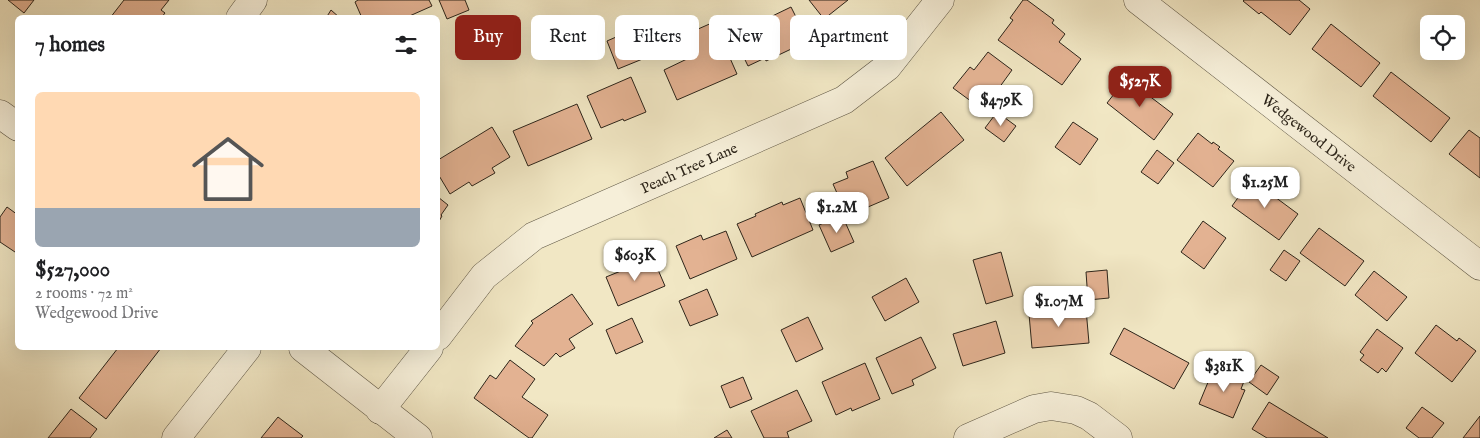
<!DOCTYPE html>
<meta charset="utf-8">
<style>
:root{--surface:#fff;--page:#f2f2f2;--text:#202124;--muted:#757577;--line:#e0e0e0;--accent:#8f2418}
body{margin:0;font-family:"IM FELL English",serif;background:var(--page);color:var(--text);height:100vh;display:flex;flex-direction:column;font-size:19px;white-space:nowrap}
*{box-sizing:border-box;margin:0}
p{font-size:16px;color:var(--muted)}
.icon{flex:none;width:28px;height:28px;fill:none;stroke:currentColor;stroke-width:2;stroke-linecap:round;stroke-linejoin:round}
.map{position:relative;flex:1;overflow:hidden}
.panel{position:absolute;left:15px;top:15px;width:425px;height:335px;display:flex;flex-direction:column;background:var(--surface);border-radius:8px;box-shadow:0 5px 20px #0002}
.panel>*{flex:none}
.guide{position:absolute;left:455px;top:15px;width:475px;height:45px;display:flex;gap:10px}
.fabs{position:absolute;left:1420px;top:15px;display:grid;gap:10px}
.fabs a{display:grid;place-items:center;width:45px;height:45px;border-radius:8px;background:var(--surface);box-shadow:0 5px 20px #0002;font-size:25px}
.price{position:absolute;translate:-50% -42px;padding:0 11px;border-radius:10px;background:#fff;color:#222;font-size:16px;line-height:32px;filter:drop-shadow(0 1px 2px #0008)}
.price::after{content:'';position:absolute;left:50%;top:30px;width:15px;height:11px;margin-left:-8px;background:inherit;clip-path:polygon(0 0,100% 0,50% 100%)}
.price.active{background:var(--accent);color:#fff}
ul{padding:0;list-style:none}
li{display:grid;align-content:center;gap:10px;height:265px;padding:0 20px}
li+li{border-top:1px solid var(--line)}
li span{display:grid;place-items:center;height:155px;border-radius:8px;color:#555}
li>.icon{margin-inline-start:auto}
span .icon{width:90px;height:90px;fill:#fffc;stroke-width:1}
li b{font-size:21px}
h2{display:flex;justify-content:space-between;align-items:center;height:60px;padding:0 20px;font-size:21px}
.tag{padding:0 18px;border-radius:8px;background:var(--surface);box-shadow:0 5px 20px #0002;font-size:18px;line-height:45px}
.tag.active{background:var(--accent);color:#fff}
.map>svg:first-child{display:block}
.building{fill:#e3b292;stroke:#2d251a}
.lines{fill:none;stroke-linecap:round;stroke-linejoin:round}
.minor-casing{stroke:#5e5644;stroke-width:29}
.minor{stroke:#f6efd9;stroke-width:28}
.labels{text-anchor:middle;stroke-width:4;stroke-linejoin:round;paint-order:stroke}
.street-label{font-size:15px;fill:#2d251a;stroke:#f6efd9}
</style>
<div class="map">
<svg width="1480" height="438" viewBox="0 0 1480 438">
<rect width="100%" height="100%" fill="#f1e7c4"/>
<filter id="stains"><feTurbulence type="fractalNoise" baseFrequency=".004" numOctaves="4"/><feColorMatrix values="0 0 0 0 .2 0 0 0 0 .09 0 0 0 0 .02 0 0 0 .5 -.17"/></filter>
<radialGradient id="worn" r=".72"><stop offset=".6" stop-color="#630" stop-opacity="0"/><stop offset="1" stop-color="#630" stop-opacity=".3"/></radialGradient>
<g class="building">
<polygon points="8,0 34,0 24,13"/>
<polygon points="124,0 169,0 161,10 165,13 161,18 110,18"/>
<polygon points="358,0 429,0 432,6 405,18 362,18 355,2"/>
<polygon points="439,0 465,0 469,10 447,19"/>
<polygon points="809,0 848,0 824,19"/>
<polygon points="1023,0 1027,0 1054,20 1052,23 1065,34 1059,42 1081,59 1062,85 998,40 1013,20 1010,18"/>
<polygon points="1244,0 1299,0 1310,9 1290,35 1261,12 1259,14 1243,1"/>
<polygon points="791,7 808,41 766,61 765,58 748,66 733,35"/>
<polygon points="331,10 340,18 326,18"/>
<polygon points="714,22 737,74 677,100 664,70 689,58 680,37"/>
<polygon points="1331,24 1380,63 1361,87 1312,49"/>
<polygon points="632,30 645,58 618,69 607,41"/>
<polygon points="988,52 1012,70 983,110 953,88 970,67 974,70"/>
<polygon points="1391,72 1450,118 1431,142 1373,96"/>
<polygon points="1129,75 1150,92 1148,95 1173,114 1154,140 1107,103"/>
<polygon points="631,77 646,112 624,121 623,119 601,128 587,96"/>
<polygon points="577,104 592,139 528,166 513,131"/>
<polygon points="941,112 964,140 907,186 885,158"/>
<polygon points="997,112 1016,126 1004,142 985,128"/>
<polygon points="1073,122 1098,139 1080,165 1055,147"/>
<polygon points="492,127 510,157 492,168 495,173 472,186 469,182 450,194 438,174 438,160"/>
<polygon points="1469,130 1480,138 1480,178 1449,154"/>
<polygon points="1198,133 1212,144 1213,142 1220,147 1218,149 1234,161 1213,187 1177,160"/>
<polygon points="1157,150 1174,163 1158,184 1141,172"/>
<polygon points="873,161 889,198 847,216 833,184 848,178 846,172"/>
<polygon points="1253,177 1277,194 1275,197 1298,214 1279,240 1232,206"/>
<polygon points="438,197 448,205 441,215 442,216 438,223"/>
<polygon points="800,198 813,230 752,257 737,224 756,216 755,214 782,202 783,205"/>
<polygon points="7,207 18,215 18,254 0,242 0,217"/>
<polygon points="842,215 854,242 831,252 819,225"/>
<polygon points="1203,221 1226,238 1204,269 1181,252"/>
<polygon points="1319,228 1364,261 1345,286 1300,253"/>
<polygon points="726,231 737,259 690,279 676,246 701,235 703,240"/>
<polygon points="1284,250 1300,261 1286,281 1270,270"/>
<polygon points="1001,252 1013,296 986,304 973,260"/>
<polygon points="653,258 665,286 618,306 606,277"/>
<polygon points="1107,270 1109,298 1088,300 1086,272"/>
<polygon points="1374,271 1407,297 1387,321 1355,295"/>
<polygon points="906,278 919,302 885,321 872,297"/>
<polygon points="707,289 718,315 690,326 679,301"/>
<polygon points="572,294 593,324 569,339 575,348 560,357 556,353 544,366 515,346 533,323 531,321"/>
<polygon points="1086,309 1089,343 1032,348 1029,314"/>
<polygon points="808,317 823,349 796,362 781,330"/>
<polygon points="632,318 643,342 616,354 606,330"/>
<polygon points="996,321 1005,353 963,366 953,334"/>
<polygon points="1436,325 1457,341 1459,338 1476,351 1452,382 1415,353"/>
<polygon points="1124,328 1189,363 1174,389 1110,354"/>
<polygon points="1377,329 1403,348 1386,372 1382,368 1378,373 1360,360 1364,355 1360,352"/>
<polygon points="921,337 936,368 912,380 914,385 892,394 876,358"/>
<polygon points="118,348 161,348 106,419 79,398"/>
<polygon points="510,360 535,379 522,397 548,415 532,438 529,438 474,398 490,375 496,379"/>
<polygon points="865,363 880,399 852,411 851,408 836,415 822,382"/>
<polygon points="1261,365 1279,377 1267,395 1249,382"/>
<polygon points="1228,369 1246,376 1241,389 1245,390 1233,418 1199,404 1211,375 1224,380"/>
<polygon points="743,377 752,399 730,408 721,386"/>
<polygon points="797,390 812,421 787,432 789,438 764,438 751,411"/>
<polygon points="1269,402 1328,438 1267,438 1252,429"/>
<polygon points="1422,407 1444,423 1432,438 1419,438 1406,428"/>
<polygon points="71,409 97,429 90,438 48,438"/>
<polygon points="1480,416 1480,438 1463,438"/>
<polygon points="278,417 303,436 301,438 261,438"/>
<polygon points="727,430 732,438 714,438"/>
</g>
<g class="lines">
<g class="minor-casing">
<g id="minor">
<polyline points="1138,0 1480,266"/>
<polyline points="240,18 253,0"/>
<polyline points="0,114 18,127"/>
<polyline points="438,336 484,276 534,236 844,100 887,67 940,0"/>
<polyline points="303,348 418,438"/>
<polyline points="380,410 429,348"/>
<polyline points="176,438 247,348"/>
<polyline points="968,438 1034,409 1051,406 1076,410 1089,416 1118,438"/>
</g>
</g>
<use href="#minor" class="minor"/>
</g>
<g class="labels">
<g class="street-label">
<text transform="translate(1309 133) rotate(38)" y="5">Wedgewood Drive</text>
<text transform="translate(689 168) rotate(-24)" y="5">Peach Tree Lane</text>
</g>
</g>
<rect width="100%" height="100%" filter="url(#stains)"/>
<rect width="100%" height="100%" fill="url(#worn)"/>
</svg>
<div class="fabs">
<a><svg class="icon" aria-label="locate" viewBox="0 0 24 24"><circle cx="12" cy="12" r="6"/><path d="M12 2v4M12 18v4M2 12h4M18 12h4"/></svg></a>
</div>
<b class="price active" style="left:1140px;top:108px">$527K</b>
<b class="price" style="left:1001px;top:127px">$479K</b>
<b class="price" style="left:1265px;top:209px">$1.25M</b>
<b class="price" style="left:837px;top:234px">$1.2M</b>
<b class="price" style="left:635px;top:282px">$603K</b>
<b class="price" style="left:1059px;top:328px">$1.07M</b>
<b class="price" style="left:1224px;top:393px">$381K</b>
<div class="guide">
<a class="tag active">Buy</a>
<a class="tag">Rent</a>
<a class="tag">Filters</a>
<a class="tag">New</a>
<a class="tag">Apartment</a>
</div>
<section class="panel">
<h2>7 homes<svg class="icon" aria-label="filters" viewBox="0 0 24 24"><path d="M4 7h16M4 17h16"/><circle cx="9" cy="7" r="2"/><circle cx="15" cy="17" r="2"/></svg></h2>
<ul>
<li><span style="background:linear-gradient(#ffd9b3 75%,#9aa5b1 0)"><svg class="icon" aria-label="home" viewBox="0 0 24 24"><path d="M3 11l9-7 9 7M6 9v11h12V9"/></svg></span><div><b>$527,000</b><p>2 rooms · 72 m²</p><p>Wedgewood Drive</p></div></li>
</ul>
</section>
</div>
